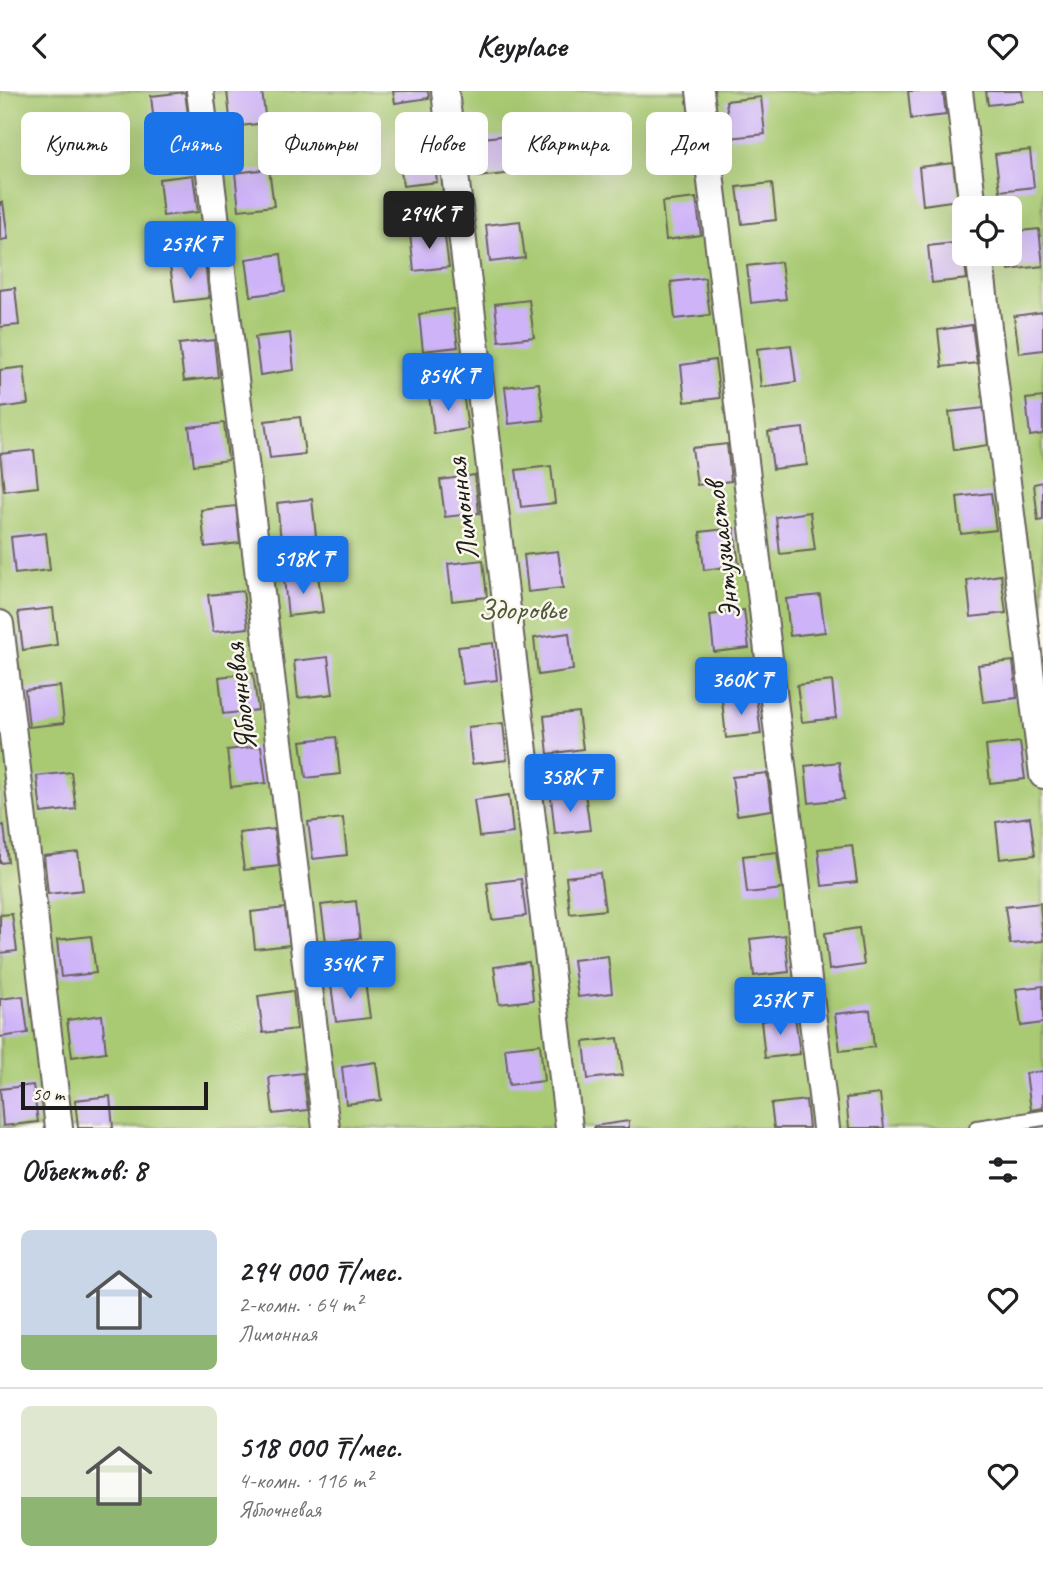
<!DOCTYPE html>
<html lang="ru">
<meta charset="utf-8">
<style>
:root{--surface:#fff;--page:#f2f2f2;--text:#202124;--muted:#757577;--line:#e0e0e0;--accent:#1a73e8}
body{margin:0;font-family:Caveat,sans-serif;background:var(--page);color:var(--text);height:100vh;display:flex;flex-direction:column;font-size:26px;white-space:nowrap}
*{box-sizing:border-box;margin:0}
p{font-size:23px;color:var(--muted)}
.icon{flex:none;width:38px;height:38px;fill:none;stroke:currentColor;stroke-width:2;stroke-linecap:round;stroke-linejoin:round}
.map{position:relative;height:1037px;overflow:hidden}
.side{display:flex;flex-direction:column;background:var(--surface);flex:1}
.side>*{flex:none}
.guide{position:absolute;left:21px;top:21px;width:1001px;height:63px;display:flex;gap:14px}
.controls{position:absolute;left:952px;top:105px;display:grid;gap:14px}
.controls a{display:grid;place-items:center;width:70px;height:70px;border-radius:10px;background:var(--surface);box-shadow:0 7px 28px #0002;font-size:35px}
.scale{position:absolute;left:21px;bottom:18px;width:187px;box-sizing:border-box;padding-left:7px;border:4px solid #1c1c1c;border-top:0;font-size:19px;line-height:24px;white-space:nowrap;color:#1c1c1c;-webkit-text-stroke:5px #fbf7ec;paint-order:stroke}
.price{position:absolute;translate:-50% -60px;padding:0 16px;border-radius:7px;background:var(--accent);color:#fff;font-size:23px;line-height:46px;filter:drop-shadow(0 2px 4px #0008)}
.price::after{content:'';position:absolute;left:50%;top:42px;width:21px;height:16px;margin-left:-10px;background:inherit;clip-path:polygon(0 0,100% 0,50% 100%)}
.price.selected{background:#222;color:#fff}
ul{padding:0;list-style:none}
li{display:flex;align-items:center;gap:21px;height:175px;padding:0 21px}
li+li{border-top:2px solid var(--line)}
li span{display:grid;place-items:center;flex:none;width:196px;height:140px;border-radius:10px;color:#555}
li>.icon{margin-inline-start:auto}
span .icon{width:84px;height:84px;fill:#fffc;stroke-width:1}
li b{font-size:30px}
h2{display:flex;justify-content:space-between;align-items:center;height:84px;padding:0 21px;font-size:30px}
.tag{padding:0 24px;border-radius:10px;background:var(--surface);box-shadow:0 7px 28px #0002;font-size:24px;line-height:63px}
.tag.selected{background:var(--accent);color:#fff}
header{display:flex;justify-content:space-between;align-items:center;height:91px;padding:0 21px;background:var(--surface);font-size:32px;font-weight:600}
.map>svg:first-child{display:block}
.green{fill:#a9ca73;stroke:#627348;stroke-width:2;fill-rule:evenodd}
.building{fill:#ceb3f8}
.lines{fill:none;stroke-linecap:round;stroke-linejoin:round}
.lane-casing{stroke:#69645d;stroke-width:18}
.street-casing{stroke:#69645d;stroke-width:30}
.lane{stroke:#fff;stroke-width:14}
.street{stroke:#fff;stroke-width:26}
.labels{text-anchor:middle;stroke-width:5;stroke-linejoin:round;paint-order:stroke}
.street-label{font-size:30px;fill:#1c1c1c;stroke:#fbf7ec}
.park-label{font-size:30px;fill:#4d593a;stroke:#fbf7ec}
</style>
<header><svg class="icon" aria-label="back" viewBox="0 0 24 24"><path d="M15 5l-7 7 7 7"/></svg>Keyplace<svg class="icon" aria-label="heart" viewBox="0 0 24 24"><path d="M12 20l-8-8c-3-5 5-10 8-4 3-6 11-1 8 4z"/></svg></header>
<div class="map">
<svg width="1043" height="1037" viewBox="0 0 1043 1037">
<rect width="100%" height="100%" fill="#fbf7ec"/>
<filter id="ink" filterUnits="userSpaceOnUse"><feTurbulence type="fractalNoise" baseFrequency=".0143" numOctaves="2"/><feDisplacementMap in="SourceGraphic" scale="14" xChannelSelector="R" yChannelSelector="G"/><feConvolveMatrix kernelMatrix="1 2 1 2 8 2 1 2 1" color-interpolation-filters="sRGB"/></filter>
<filter id="wash" filterUnits="userSpaceOnUse"><feTurbulence type="fractalNoise" baseFrequency=".00686" numOctaves="4" result="noise"/><feDisplacementMap in="SourceGraphic" scale="28" xChannelSelector="R" yChannelSelector="G"/><feGaussianBlur stdDeviation="1.57" result="paint"/><feColorMatrix in="noise" values="0 0 0 0 0 0 0 0 0 0 0 0 0 0 0 0 0 1.4 0 .05"/><feComposite in="paint" operator="in"/></filter>
<g filter="url(#wash)">
<rect width="100%" height="100%" fill="#f8e9d5"/>
<path class="green" d="M 0,0 L 1043,0 L 1043,1037 L 0,1037 ZM 964,117 L 1010,117 L 1010,163 L 964,163 Z"/>
<g id="blocks">
<g class="building">
<polygon points="227,0 262,0 266,32 231,36"/>
<polygon points="393,0 428,0 429,7 395,12"/>
<polygon points="908,0 943,0 946,24 911,28"/>
<polygon points="986,0 1022,0 1023,10 988,14"/>
<polygon points="185,1 190,38 155,42 151,5"/>
<polygon points="761,6 765,43 730,47 726,10"/>
<polygon points="684,22 689,59 654,63 650,26"/>
<polygon points="509,44 513,82 478,86 474,48"/>
<polygon points="433,54 437,91 403,95 398,58"/>
<polygon points="1030,59 1034,96 1000,100 995,63"/>
<polygon points="953,72 958,109 923,114 919,76"/>
<polygon points="269,78 274,115 239,119 235,82"/>
<polygon points="193,84 198,121 163,125 159,88"/>
<polygon points="772,92 776,129 742,133 737,96"/>
<polygon points="696,107 701,144 666,149 662,111"/>
<polygon points="0,111 3,111 8,148 0,149"/>
<polygon points="520,130 525,167 490,171 486,134"/>
<polygon points="1039,138 1043,175 1009,179 1007,163 1010,163 1010,141"/>
<polygon points="444,139 449,176 414,180 410,143"/>
<polygon points="962,151 967,188 932,192 928,155"/>
<polygon points="281,163 285,200 251,205 246,168"/>
<polygon points="205,170 209,207 175,211 170,174"/>
<polygon points="781,171 786,208 751,212 747,175"/>
<polygon points="705,187 710,224 675,228 671,191"/>
<polygon points="15,197 19,234 0,236 0,199"/>
<polygon points="529,209 534,246 499,250 495,213"/>
<polygon points="453,218 458,256 423,260 419,223"/>
<polygon points="1043,221 1043,259 1019,262 1014,225"/>
<polygon points="972,234 977,272 942,276 938,239"/>
<polygon points="290,242 294,279 260,284 255,246"/>
<polygon points="214,249 218,286 184,290 179,253"/>
<polygon points="791,254 796,291 761,296 757,258"/>
<polygon points="715,269 720,307 685,311 681,274"/>
<polygon points="24,276 28,313 0,317 0,279"/>
<polygon points="539,292 544,329 509,333 505,296"/>
<polygon points="463,301 468,338 434,343 429,305"/>
<polygon points="1043,306 1043,343 1030,345 1026,308"/>
<polygon points="984,317 988,354 954,359 949,321"/>
<polygon points="300,326 305,363 270,367 265,330"/>
<polygon points="224,332 228,369 194,374 189,336"/>
<polygon points="803,337 807,374 773,378 768,341"/>
<polygon points="727,353 731,390 697,394 692,357"/>
<polygon points="34,359 38,396 4,400 0,363"/>
<polygon points="551,375 555,412 521,416 516,379"/>
<polygon points="475,384 479,422 445,426 440,389"/>
<polygon points="1043,391 1043,429 1038,430 1034,393"/>
<polygon points="991,402 996,439 961,443 957,406"/>
<polygon points="312,408 316,445 281,450 277,412"/>
<polygon points="236,415 240,452 205,456 201,419"/>
<polygon points="810,421 815,459 780,463 776,426"/>
<polygon points="734,437 739,474 704,479 700,441"/>
<polygon points="46,442 50,479 15,483 11,446"/>
<polygon points="558,460 563,497 528,501 524,464"/>
<polygon points="483,469 487,506 452,510 448,473"/>
<polygon points="318,484 323,521 288,525 284,488"/>
<polygon points="1001,484 1006,522 971,526 967,489"/>
<polygon points="243,500 248,537 213,541 208,504"/>
<polygon points="820,504 825,541 790,545 786,508"/>
<polygon points="53,517 57,554 23,559 18,521"/>
<polygon points="744,519 749,557 714,561 710,524"/>
<polygon points="569,542 573,579 538,584 534,547"/>
<polygon points="493,552 497,589 463,593 458,556"/>
<polygon points="328,566 333,603 298,607 294,570"/>
<polygon points="1013,570 1017,607 983,611 978,574"/>
<polygon points="253,582 258,619 223,623 219,586"/>
<polygon points="832,590 836,627 802,631 797,594"/>
<polygon points="60,595 64,632 29,636 25,599"/>
<polygon points="756,605 761,643 726,647 722,609"/>
<polygon points="578,621 583,658 548,663 544,625"/>
<polygon points="503,632 507,669 472,673 468,636"/>
<polygon points="336,646 340,683 306,687 301,650"/>
<polygon points="1020,651 1025,688 990,692 986,655"/>
<polygon points="261,655 266,692 231,696 227,659"/>
<polygon points="839,671 844,708 809,712 805,675"/>
<polygon points="71,681 76,718 41,722 37,685"/>
<polygon points="767,682 772,719 737,724 732,686"/>
<polygon points="585,702 590,739 555,743 551,706"/>
<polygon points="509,704 513,742 479,746 474,709"/>
<polygon points="1030,726 1035,764 1000,768 996,731"/>
<polygon points="343,727 347,764 313,768 308,731"/>
<polygon points="4,734 8,771 0,772 0,735"/>
<polygon points="274,738 279,775 244,779 239,742"/>
<polygon points="852,754 857,791 822,795 818,758"/>
<polygon points="78,761 83,799 48,803 44,765"/>
<polygon points="777,761 782,798 747,802 743,765"/>
<polygon points="600,782 605,819 570,823 566,786"/>
<polygon points="521,788 526,825 492,829 487,792"/>
<polygon points="356,810 360,847 326,851 321,814"/>
<polygon points="1040,812 1043,850 1010,853 1005,816"/>
<polygon points="285,817 290,854 255,858 251,821"/>
<polygon points="12,823 17,860 0,862 0,824"/>
<polygon points="859,837 864,874 829,879 825,842"/>
<polygon points="785,844 789,881 754,885 750,848"/>
<polygon points="91,845 96,882 61,886 57,849"/>
<polygon points="608,865 612,902 578,906 573,869"/>
<polygon points="529,871 533,909 499,913 494,876"/>
<polygon points="365,890 370,927 336,931 331,894"/>
<polygon points="1043,895 1043,932 1021,935 1016,898"/>
<polygon points="293,900 297,938 263,942 258,905"/>
<polygon points="23,905 28,942 0,946 0,908"/>
<polygon points="870,919 874,956 840,960 835,923"/>
<polygon points="102,924 106,961 72,966 67,929"/>
<polygon points="795,925 800,963 765,967 761,930"/>
<polygon points="618,947 623,984 588,988 584,951"/>
<polygon points="540,953 544,990 509,994 505,957"/>
<polygon points="376,971 381,1009 346,1013 342,976"/>
<polygon points="1043,980 1043,1017 1031,1019 1026,982"/>
<polygon points="303,982 308,1019 273,1023 269,986"/>
<polygon points="33,994 38,1031 3,1035 0,998"/>
<polygon points="880,1003 884,1037 849,1037 846,1007"/>
<polygon points="110,1005 113,1037 78,1037 75,1009"/>
<polygon points="806,1009 809,1037 774,1037 771,1013"/>
<polygon points="629,1030 629,1037 594,1037 594,1035"/>
</g>
</g>
</g>
<g filter="url(#ink)">
<use href="#blocks" fill-opacity="0" stroke="#69645d" stroke-width="2"/>
<g class="lines">
<g class="lane-casing">
<polyline id="lane" points="977,1037 1043,1027"/>
</g>
<g class="street-casing">
<g id="street">
<polyline points="200,0 326,1037"/>
<polyline points="445,0 569,1037"/>
<polyline points="700,0 826,1037"/>
<polyline points="959,0 973,117"/>
<polyline points="979,163 1043,684"/>
<polyline points="0,533 59,1037"/>
</g>
</g>
<use href="#lane" class="lane"/>
<use href="#street" class="street"/>
</g>
</g>
<g class="labels">
<g class="street-label">
<text transform="translate(462 418) rotate(-97)" y="10">Лимонная</text>
<text transform="translate(722 460) rotate(-97)" y="10">Энтузиастов</text>
<text transform="translate(240 606) rotate(-97)" y="10">Яблочневая</text>
</g>
<g class="park-label">
<text x="522" y="528">Здоровье</text>
</g>
</g>
</svg>
<div class="controls">
<a><svg class="icon" aria-label="locate" viewBox="0 0 24 24"><circle cx="12" cy="12" r="6"/><path d="M12 2v4M12 18v4M2 12h4M18 12h4"/></svg></a>
</div>
<div class="scale">50 m</div>
<b class="price selected" style="left:429px;top:160px">294K ₸</b>
<b class="price" style="left:190px;top:190px">257K ₸</b>
<b class="price" style="left:448px;top:322px">854K ₸</b>
<b class="price" style="left:303px;top:505px">518K ₸</b>
<b class="price" style="left:741px;top:626px">360K ₸</b>
<b class="price" style="left:570px;top:723px">358K ₸</b>
<b class="price" style="left:350px;top:910px">354K ₸</b>
<b class="price" style="left:780px;top:946px">257K ₸</b>
<div class="guide">
<a class="tag">Купить</a>
<a class="tag selected">Снять</a>
<a class="tag">Фильтры</a>
<a class="tag">Новое</a>
<a class="tag">Квартира</a>
<a class="tag">Дом</a>
</div>
</div>
<section class="side">
<h2>Объектов: 8<svg class="icon" aria-label="filters" viewBox="0 0 24 24"><path d="M4 7h16M4 17h16"/><circle cx="9" cy="7" r="2"/><circle cx="15" cy="17" r="2"/></svg></h2>
<ul>
<li><span style="background:linear-gradient(#c9d6e8 75%,#8fb573 0)"><svg class="icon" aria-label="home" viewBox="0 0 24 24"><path d="M3 11l9-7 9 7M6 9v11h12V9"/></svg></span><div><b>294 000 ₸/мес.</b><p>2-комн. · 64 m²</p><p>Лимонная</p></div><svg class="icon" aria-label="heart" viewBox="0 0 24 24"><path d="M12 20l-8-8c-3-5 5-10 8-4 3-6 11-1 8 4z"/></svg></li>
<li><span style="background:linear-gradient(#dfe7d0 65%,#8fb573 0)"><svg class="icon" aria-label="home" viewBox="0 0 24 24"><path d="M3 11l9-7 9 7M6 9v11h12V9"/></svg></span><div><b>518 000 ₸/мес.</b><p>4-комн. · 116 m²</p><p>Яблочневая</p></div><svg class="icon" aria-label="heart" viewBox="0 0 24 24"><path d="M12 20l-8-8c-3-5 5-10 8-4 3-6 11-1 8 4z"/></svg></li>
</ul>
</section>
